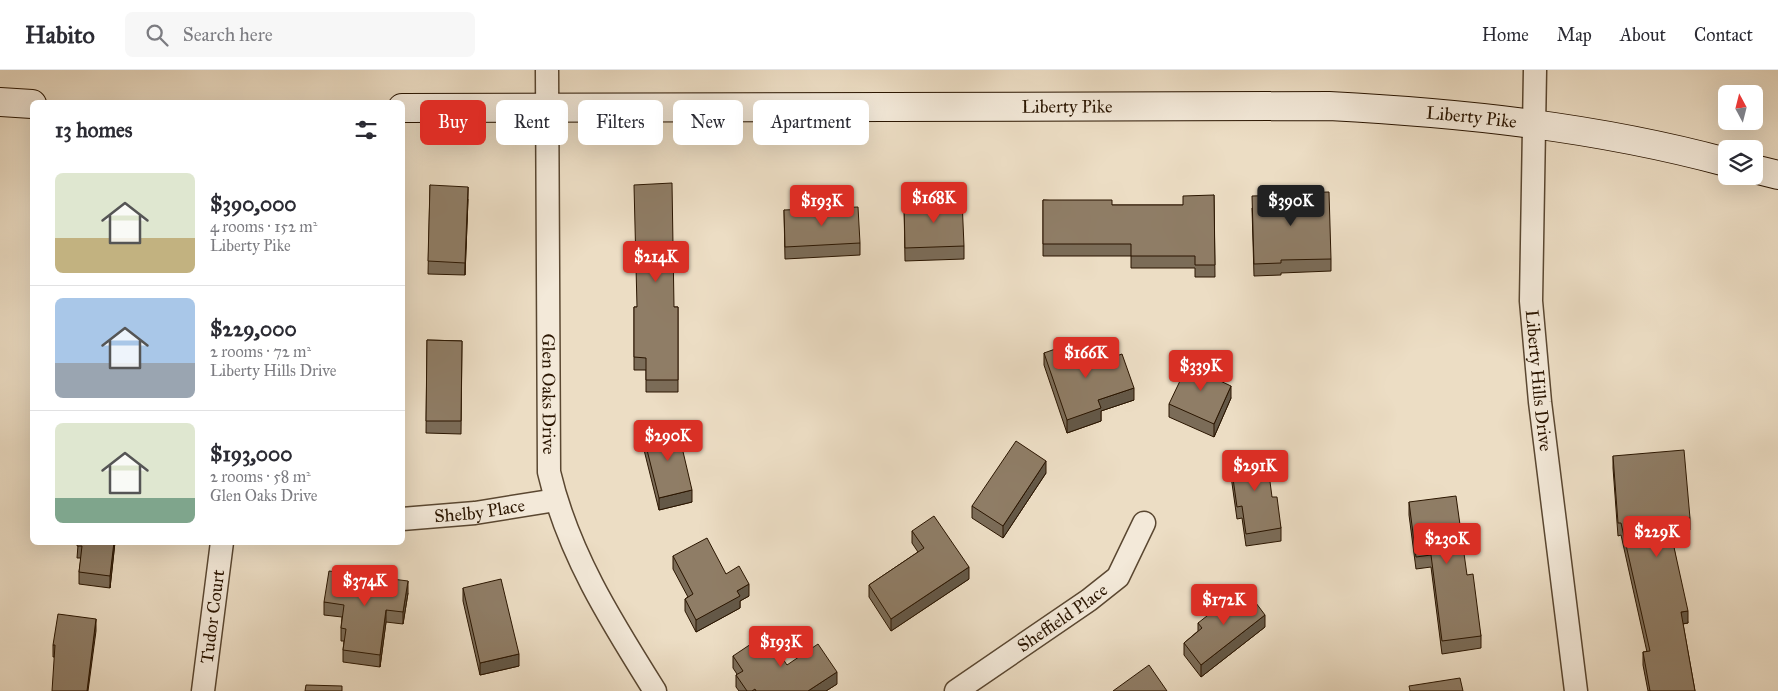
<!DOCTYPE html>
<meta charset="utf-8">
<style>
:root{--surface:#fff;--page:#f7f7f7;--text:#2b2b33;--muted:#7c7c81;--line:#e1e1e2;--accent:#d93025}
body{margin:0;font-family:"IM FELL Great Primer",serif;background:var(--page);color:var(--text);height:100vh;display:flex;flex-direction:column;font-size:19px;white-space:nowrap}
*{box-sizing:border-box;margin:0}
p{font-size:16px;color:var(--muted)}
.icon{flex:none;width:28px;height:28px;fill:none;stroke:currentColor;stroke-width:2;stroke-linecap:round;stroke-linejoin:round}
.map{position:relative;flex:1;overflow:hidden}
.sheet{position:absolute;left:30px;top:30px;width:375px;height:445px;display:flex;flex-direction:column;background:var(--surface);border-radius:8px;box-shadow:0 5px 20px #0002}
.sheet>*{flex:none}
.banner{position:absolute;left:420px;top:30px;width:475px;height:45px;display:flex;gap:10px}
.needle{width:32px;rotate:353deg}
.buttons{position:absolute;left:1718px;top:15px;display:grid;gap:10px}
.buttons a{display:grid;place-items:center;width:45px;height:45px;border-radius:8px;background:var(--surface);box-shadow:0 5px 20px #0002;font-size:25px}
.price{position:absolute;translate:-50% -42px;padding:0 11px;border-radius:5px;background:var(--accent);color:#fff;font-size:16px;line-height:32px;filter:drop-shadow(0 1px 2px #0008)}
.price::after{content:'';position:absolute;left:50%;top:30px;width:15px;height:11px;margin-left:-8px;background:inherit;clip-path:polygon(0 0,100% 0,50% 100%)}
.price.on{background:#222;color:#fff}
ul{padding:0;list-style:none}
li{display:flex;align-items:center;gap:15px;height:125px;padding:0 25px}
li+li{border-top:1px solid var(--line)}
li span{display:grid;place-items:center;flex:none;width:140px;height:100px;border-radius:8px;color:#555}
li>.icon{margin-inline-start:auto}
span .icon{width:60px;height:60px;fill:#fffc;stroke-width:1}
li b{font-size:21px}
h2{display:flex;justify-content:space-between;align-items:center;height:60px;padding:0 25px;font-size:21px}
.pill{padding:0 18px;border-radius:8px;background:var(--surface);box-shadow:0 5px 20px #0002;font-size:18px;line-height:45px}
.pill.on{background:var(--accent);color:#fff}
header{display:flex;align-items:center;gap:30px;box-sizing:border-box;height:70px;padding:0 25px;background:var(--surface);border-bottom:1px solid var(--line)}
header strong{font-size:24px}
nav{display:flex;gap:28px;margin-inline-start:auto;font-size:18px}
.search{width:350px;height:45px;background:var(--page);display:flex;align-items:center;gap:12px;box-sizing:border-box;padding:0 18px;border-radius:8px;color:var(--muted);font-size:19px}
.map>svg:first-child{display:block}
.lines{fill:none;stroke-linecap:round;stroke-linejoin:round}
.street-casing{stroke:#5a4731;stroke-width:25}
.secondary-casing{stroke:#2a1500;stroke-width:30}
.street{stroke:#f3e9d9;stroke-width:22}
.secondary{stroke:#f3e9d9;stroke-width:28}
.wall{fill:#7b6c58;stroke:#2a1500}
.shaded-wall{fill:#645847;stroke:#2a1500}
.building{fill:#8f7d66;stroke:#2a1500}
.labels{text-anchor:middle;stroke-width:4;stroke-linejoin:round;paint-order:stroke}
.street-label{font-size:18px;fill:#2a1500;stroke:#f3e9d9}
</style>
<header>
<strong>Habito</strong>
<div class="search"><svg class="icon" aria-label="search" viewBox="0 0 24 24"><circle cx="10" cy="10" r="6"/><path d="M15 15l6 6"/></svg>Search here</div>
<nav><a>Home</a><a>Map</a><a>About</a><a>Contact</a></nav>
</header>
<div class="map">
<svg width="1778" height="621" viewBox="0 0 1778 621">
<rect width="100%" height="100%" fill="#ecddc4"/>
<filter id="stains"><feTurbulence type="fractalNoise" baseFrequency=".004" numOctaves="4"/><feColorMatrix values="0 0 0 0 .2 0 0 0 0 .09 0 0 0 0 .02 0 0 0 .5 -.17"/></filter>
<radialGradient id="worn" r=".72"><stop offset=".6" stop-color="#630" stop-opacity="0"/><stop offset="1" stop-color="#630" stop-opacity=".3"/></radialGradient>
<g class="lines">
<g class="street-casing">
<g id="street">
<path id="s1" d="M 547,0 L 549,402 C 568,483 611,551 655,621"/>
<path id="s2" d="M 1535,0 L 1531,231 L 1540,332 L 1576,621"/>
<path id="s3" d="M 402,449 L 475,443 L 556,430"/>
<path id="s4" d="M 203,621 L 222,472"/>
<path id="s5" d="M 956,621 L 1089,530 L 1118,507 L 1144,453"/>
</g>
</g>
<g class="secondary-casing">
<g id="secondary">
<polyline points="0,32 32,34"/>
<path id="s6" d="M 402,38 L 1329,36 C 1463,43 1596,57 1726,92"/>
<polyline points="1754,99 1778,105"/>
</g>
</g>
<use href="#street" class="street"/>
<use href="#secondary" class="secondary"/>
</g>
<g class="wall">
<polygon points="430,115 468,129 465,205 428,204"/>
<polygon points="1214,125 1215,207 1195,207 1195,198 1131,198 1131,186 1043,186 1043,130 1112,135 1183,135"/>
<polygon points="904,132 964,176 964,189 905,191"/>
<polygon points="1252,138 1331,189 1331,201 1281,203 1281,205 1254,206"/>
<polygon points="784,140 860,173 860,185 785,189"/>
<polygon points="634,237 678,237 678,322 646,322 646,300 634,300"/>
<polygon points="427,270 462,271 461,364 426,363"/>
<polygon points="1044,283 1087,296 1134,330 1101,341 1101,351 1067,363 1044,295"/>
<polygon points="1220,311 1231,328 1214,367 1169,347 1169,334"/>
<polygon points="643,364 692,432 659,440 643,376"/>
<polygon points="1613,386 1690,448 1690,460 1671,462 1688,553 1683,554 1695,621 1648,621 1643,595 1643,582 1647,582 1621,465 1618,466 1613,398"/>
<polygon points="1230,387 1272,427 1281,458 1281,471 1246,476 1242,448 1237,449 1230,399"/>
<polygon points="1046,403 1003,468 972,448 972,436"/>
<polygon points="1409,432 1467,505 1481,566 1481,578 1442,584 1431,497 1416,499 1409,445"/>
<polygon points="912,461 969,509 891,561 869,527 869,515 918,482 912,473"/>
<polygon points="65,472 115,472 110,518 79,514 79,502 81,488 77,488 78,475"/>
<polygon points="673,486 726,504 749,526 740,531 740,538 696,562 685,541 685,529 688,527 673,499"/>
<polygon points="463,518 519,596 480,605 463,531"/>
<polygon points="408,523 403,554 386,552 380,597 343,592 343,580 344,571 341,571 341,558 342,547 324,545 324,532"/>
<polygon points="1198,553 1265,557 1201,607 1184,585 1184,573 1198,561"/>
<polygon points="96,561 54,587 53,587 53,575"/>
<polygon points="733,586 787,595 837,614 826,621 739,621 736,617 736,605 737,604 733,598"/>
</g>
<g class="shaded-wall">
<polygon points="468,117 468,129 465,205 465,193"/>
<polygon points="1220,301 1220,313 1216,309"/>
<polygon points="1231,316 1231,328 1214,367 1214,354"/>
<polygon points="1134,318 1134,330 1101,341 1101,351 1067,363 1067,350 1098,330"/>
<polygon points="1046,391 1046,403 1003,468 1003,456"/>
<polygon points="692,420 692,432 659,440 659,428"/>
<polygon points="114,472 115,472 110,518 110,506"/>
<polygon points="969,497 969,509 891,561 891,549"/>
<polygon points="408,511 408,523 403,554 403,542"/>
<polygon points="749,514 749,526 740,531 740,538 696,562 696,550 737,521"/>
<polygon points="386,540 386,552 380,597 380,585"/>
<polygon points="1688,541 1688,553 1681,554 1681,542"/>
<polygon points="1265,545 1265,557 1201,607 1201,595"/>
<polygon points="96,549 96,561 88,621 87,621"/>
<polygon points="519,584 519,596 480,605 480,593"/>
<polygon points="837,602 837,614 826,621 808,621"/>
</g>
<g class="building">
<polygon points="672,113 674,237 678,237 678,310 646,310 646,288 634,287 634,237 637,237 634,115"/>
<polygon points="430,115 468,117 465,193 428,191"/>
<polygon points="1329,122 1331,189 1281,190 1281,193 1254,194 1252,126 1290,125 1290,123"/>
<polygon points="1214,125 1215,195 1195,195 1195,186 1131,186 1131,174 1043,174 1043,130 1112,130 1112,135 1183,135 1183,126"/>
<polygon points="962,130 964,176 905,178 904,132"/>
<polygon points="858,137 860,173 785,177 784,140"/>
<polygon points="427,270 462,271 461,351 426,351"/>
<polygon points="1078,271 1087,296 1122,284 1134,318 1098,330 1101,338 1067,350 1044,283"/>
<polygon points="1199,291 1220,301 1216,309 1231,316 1214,354 1169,334 1189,292 1197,296"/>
<polygon points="677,356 692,420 659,428 643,364"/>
<polygon points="1016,371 1046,391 1003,456 972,436"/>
<polygon points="1684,380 1690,448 1668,450 1688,541 1681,542 1695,621 1650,621 1643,582 1650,581 1621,453 1618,453 1613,386"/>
<polygon points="1266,381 1272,427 1277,427 1281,458 1246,464 1242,436 1237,437 1230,387"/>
<polygon points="1456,426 1467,505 1473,504 1481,566 1442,571 1431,485 1416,487 1409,432"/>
<polygon points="934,446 969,497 891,549 869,515 924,478 912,461"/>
<polygon points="707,468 726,504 739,496 749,514 737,521 740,526 696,550 685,529 693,524 673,486"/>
<polygon points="78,472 114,472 110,506 79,502 82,476 77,476"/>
<polygon points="329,501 408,511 403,542 386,540 380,585 343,580 346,559 341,558 344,535 324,532"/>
<polygon points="501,509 519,584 480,593 463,518"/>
<polygon points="1244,517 1265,545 1201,595 1184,573 1202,558 1198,553"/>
<polygon points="58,544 96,549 87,621 52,621 55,575 53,575"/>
<polygon points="766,564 787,595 818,574 837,602 808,621 756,621 755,619 752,621 747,621 736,605 743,601 733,586"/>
<polygon points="1149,595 1167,621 1113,621"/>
<polygon points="1460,608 1463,621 1410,621 1409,616"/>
<polygon points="306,615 342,616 342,621 305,621"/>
</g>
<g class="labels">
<g class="street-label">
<text dy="6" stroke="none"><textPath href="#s6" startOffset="665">Liberty Pike</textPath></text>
<text dy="6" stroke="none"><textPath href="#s6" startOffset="1070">Liberty Pike</textPath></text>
<text dy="6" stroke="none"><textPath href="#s2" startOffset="311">Liberty Hills Drive</textPath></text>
<text dy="6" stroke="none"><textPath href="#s1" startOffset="324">Glen Oaks Drive</textPath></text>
<text dy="6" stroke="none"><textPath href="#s3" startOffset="78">Shelby Place</textPath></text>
<text dy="6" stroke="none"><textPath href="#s4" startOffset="75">Tudor Court</textPath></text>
<text dy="6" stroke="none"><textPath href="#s5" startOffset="129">Sheffield Place</textPath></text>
</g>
</g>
<rect width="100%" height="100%" filter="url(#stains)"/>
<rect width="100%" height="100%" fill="url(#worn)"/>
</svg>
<div class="buttons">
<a><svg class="needle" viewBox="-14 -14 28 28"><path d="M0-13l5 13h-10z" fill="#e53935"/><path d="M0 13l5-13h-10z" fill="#7c7c81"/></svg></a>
<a><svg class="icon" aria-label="layers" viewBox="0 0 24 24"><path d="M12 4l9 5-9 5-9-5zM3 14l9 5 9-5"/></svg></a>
</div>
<b class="price" style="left:934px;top:154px">$168K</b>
<b class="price" style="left:822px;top:157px">$193K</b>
<b class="price on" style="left:1291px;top:157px">$390K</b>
<b class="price" style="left:656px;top:213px">$214K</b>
<b class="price" style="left:1086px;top:309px">$166K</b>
<b class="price" style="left:1201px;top:322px">$339K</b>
<b class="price" style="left:668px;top:392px">$290K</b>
<b class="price" style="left:1255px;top:422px">$291K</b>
<b class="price" style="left:1657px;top:488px">$229K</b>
<b class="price" style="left:1447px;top:495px">$230K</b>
<b class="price" style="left:365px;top:537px">$374K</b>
<b class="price" style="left:1224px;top:556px">$172K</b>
<b class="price" style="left:781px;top:598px">$193K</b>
<div class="banner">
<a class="pill on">Buy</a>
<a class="pill">Rent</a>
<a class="pill">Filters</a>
<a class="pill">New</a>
<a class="pill">Apartment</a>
</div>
<section class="sheet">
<h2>13 homes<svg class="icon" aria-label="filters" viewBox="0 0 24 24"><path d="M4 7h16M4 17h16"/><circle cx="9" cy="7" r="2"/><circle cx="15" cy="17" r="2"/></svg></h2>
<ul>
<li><span style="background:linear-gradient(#dfe7d0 65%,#c2b280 0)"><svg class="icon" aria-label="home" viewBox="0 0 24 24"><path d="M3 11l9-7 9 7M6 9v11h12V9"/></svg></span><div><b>$390,000</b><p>4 rooms · 152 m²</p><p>Liberty Pike</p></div></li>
<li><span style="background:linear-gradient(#a9c7e8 65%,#9aa5b1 0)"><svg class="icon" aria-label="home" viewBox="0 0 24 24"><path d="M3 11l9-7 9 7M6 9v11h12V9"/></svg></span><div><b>$229,000</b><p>2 rooms · 72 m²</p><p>Liberty Hills Drive</p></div></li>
<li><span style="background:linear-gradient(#dfe7d0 75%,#7fa58c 0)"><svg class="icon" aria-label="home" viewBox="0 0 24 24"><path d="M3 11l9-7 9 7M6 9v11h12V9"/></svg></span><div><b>$193,000</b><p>2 rooms · 58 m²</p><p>Glen Oaks Drive</p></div></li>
</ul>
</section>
</div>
